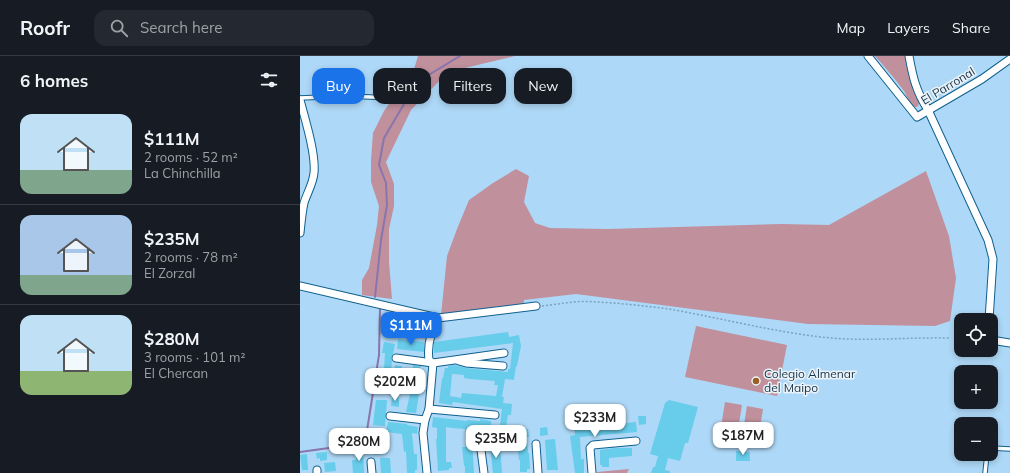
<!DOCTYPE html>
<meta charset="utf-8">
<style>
:root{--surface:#171b24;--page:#242831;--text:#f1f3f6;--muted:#9ea1a6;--line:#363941;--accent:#1a73e8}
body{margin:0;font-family:Mulish,sans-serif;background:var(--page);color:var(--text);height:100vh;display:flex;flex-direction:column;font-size:15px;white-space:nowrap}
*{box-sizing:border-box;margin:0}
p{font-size:13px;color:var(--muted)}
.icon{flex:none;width:22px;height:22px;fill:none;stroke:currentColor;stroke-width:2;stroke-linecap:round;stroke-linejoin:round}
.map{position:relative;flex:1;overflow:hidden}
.drawer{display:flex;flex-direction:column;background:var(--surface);width:300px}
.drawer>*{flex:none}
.guide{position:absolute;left:12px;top:12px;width:380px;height:36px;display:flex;gap:8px}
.controls{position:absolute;left:654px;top:257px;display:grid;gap:8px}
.controls a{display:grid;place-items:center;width:44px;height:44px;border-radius:8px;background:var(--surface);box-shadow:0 2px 6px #0003;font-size:20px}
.price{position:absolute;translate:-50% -34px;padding:0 9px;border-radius:8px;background:#fff;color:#222;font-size:13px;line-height:26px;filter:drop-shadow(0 1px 2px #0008)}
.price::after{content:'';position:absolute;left:50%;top:24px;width:12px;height:9px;margin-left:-6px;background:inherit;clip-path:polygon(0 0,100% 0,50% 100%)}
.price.selected{background:var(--accent);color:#fff}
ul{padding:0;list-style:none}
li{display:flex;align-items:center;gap:12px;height:100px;padding:0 20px}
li+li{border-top:1px solid var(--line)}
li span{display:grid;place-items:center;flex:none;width:112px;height:80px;border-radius:12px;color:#555}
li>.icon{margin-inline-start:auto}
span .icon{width:48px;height:48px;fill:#fffc;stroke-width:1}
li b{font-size:17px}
h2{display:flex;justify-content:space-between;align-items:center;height:48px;padding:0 20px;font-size:17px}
.pill{padding:0 14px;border-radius:12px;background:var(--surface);box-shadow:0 2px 6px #0003;font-size:14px;line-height:36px}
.pill.selected{background:var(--accent);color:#fff}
header{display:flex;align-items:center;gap:24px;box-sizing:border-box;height:56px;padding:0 20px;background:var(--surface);border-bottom:1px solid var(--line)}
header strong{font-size:19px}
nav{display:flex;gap:22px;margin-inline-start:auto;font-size:14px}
.search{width:280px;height:36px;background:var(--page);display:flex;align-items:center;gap:10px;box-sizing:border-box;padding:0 14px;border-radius:12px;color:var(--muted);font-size:15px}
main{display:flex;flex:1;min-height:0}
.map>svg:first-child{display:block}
.green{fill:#c0909d}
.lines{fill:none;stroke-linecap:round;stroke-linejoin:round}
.stream{stroke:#8975ad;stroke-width:2}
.building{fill:#68cceb;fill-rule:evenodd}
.service-casing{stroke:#0f608e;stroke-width:5.5}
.minor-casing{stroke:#0f608e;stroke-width:9}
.path{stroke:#7ca2bd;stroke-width:1.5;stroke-dasharray:2 2;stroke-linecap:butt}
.service{stroke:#fff;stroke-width:3.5}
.minor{stroke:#fff;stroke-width:7}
.poi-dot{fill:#9c5e23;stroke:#edf4f9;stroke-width:1.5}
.labels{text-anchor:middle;stroke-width:3;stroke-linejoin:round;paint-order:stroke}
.street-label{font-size:12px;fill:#163449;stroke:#edf4f9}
.poi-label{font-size:12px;fill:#163449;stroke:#edf4f9;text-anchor:start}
</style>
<header>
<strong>Roofr</strong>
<div class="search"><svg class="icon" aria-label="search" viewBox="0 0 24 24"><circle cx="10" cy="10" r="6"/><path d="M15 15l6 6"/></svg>Search here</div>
<nav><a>Map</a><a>Layers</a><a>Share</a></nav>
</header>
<main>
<section class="drawer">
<h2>6 homes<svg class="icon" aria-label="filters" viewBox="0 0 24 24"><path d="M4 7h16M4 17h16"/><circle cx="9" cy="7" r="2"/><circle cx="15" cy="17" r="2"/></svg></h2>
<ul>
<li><span style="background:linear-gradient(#bfe0f5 70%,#7fa58c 0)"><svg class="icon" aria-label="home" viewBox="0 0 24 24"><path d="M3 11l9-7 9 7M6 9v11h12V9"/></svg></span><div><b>$111M</b><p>2 rooms · 52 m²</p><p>La Chinchilla</p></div></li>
<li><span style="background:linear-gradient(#a9c7e8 75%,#7fa58c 0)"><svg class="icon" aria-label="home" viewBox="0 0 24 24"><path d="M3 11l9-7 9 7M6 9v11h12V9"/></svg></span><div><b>$235M</b><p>2 rooms · 78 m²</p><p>El Zorzal</p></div></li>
<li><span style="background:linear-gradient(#bfe0f5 70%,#8fb573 0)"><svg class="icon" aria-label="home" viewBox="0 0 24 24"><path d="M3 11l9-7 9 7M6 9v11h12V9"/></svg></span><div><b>$280M</b><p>3 rooms · 101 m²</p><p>El Chercan</p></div></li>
</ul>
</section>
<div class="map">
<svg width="710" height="417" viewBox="0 0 710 417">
<rect width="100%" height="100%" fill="#aed8f7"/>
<g class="green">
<polygon points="118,0 215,0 148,16 111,54 86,106 94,128 94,150 89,173 89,206 92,243 62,239 62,224 69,212 77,169 79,150 71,126 71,104 73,77 84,55 114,13"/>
<path d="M 575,0 L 606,0 L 609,18 L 619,45 L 619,48 L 617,51 C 609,52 608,41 604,35 C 595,23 585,11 575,0 Z"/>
<polygon points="216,113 229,120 224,146 235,167 250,172 308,173 482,168 529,169 626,115 649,180 656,222 650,265 635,270 508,268 276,238 224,244 223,250 141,259 147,200 157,173 169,144 193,127"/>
<polygon points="396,270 487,289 477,340 385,321"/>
<polygon points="425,346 442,349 437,380 420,377"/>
<polygon points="447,350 463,353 458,384 442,381"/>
<polygon points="329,413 327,417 297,417 297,416"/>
</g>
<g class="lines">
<g class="stream">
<polyline points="75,241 81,184 87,149 86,127 79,109 84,82 117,26 160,0"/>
<polyline points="0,396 65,387 79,299 80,253"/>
</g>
</g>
<g class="building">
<path d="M 208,276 L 209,281 L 219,279 L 221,290 L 217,310 L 216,310 L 214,324 L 205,323 L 202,341 L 204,341 L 203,347 L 212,348 L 211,359 L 208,359 L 206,371 L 200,370 L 202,353 L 153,346 L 152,349 L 139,347 L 142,322 L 143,322 L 145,312 L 148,312 L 148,310 L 154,309 L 166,312 L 208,316 L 208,313 L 210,313 L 213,287 L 134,297 L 134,286 ZM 152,318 L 164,319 L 164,322 L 170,323 L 195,325 L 194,329 L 198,329 L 196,340 L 162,337 L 161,342 L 150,340 Z"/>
<polygon points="98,283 124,286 124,296 97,293"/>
<polygon points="84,286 95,288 93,298 91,302 92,305 91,314 84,313 85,297 82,297"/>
<polygon points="95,309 102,310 101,319 94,319"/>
<polygon points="113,309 121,310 120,313 123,313 116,357 106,356 110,338"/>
<polygon points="92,340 99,341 99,351 91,350"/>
<polygon points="76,344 87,344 85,370 73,369"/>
<polygon points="369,344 398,351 388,387 385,387 380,405 368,402 365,414 370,415 370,417 351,417 353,411 355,411 358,400 350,398 365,347"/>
<polygon points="338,360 346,360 346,368 339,369"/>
<polygon points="133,361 167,365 167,364 180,365 180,363 191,365 192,385 185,386 185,383 172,384 174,417 165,417 165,410 164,410 162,391 166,391 165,373 152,372 146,371 146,406 151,406 152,412 149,412 149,414 138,415 136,383 137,383 137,372 132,371"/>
<polygon points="88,366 107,368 107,369 118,371 117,378 112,377 114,398 117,398 117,414 115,414 115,417 107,417 106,395 104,396 102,378 86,376"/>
<polygon points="336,366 337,376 280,381 281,403 284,403 284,417 275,417 270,380 275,379 274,368 284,367 285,371 299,370 299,367 306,367 306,369"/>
<polygon points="247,371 248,379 240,380 240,372"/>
<polygon points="228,373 229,381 227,381 228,397 229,397 230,413 227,413 227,416 220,416 220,404 219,404 217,386 222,386 220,374"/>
<polygon points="255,383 258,414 247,414 245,384"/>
<polygon points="200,389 202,417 193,417 190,390"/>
<polygon points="83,390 84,398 74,399 74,391"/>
<polygon points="56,392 63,392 64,417 53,417 52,404 56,404"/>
<polygon points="315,392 332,392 332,400 309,402 309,411 302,411 302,409 300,409 300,394"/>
<polygon points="436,395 450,396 450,405 436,405"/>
<polygon points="27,396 27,404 20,405 20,402 17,403 16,397"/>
<polygon points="7,398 8,414 2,414 0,399"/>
<polygon points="80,402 90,402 91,417 81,417"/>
<polygon points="35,406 36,415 25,416 24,407"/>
</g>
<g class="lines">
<g class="service-casing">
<g id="service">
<polyline points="0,42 46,40 94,42"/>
<polyline points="691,392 710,393"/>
<polyline points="685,417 687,398"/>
</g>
</g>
<g class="minor-casing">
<g id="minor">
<polyline points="568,0 617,61 682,23 710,3"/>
<path d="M 609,0 C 613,22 616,35 628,54 L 688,184 L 693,203 L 689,264"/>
<path d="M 0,44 C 5,63 16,98 14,117 C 13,128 7,137 4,147 C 2,156 1,167 0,177"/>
<polyline points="0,230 138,262 236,250"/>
<polyline points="691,284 710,287"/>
<polyline points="96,302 133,307 204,297"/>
<polyline points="159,305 166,307 203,310"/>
<polyline points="129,353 195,359"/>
<polyline points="90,360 125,364"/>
<polyline points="236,388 238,417"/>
<polyline points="181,394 184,417"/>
<polyline points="71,406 72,417"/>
<polyline points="17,414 17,417"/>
<path d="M 127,417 L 123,377 L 125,364 L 129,353 L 133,307 L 129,304 C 127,289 131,275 138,262"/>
<polyline points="292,417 290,392 293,389 336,385"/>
</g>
</g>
<path class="path" d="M 242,250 C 260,248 278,244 296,246 C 320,247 345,250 369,253 C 420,262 470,275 521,281 C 564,286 606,281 649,282"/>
<use href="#service" class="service"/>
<use href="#minor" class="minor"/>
</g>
<circle class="poi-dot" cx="456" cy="325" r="4"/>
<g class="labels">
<g class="street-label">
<text transform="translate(648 30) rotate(-31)" y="4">El Parronal</text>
</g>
<g class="poi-label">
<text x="464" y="322">Colegio Almenar<tspan x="464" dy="14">del Maipo</tspan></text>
</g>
</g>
</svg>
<div class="controls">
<a><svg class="icon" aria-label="locate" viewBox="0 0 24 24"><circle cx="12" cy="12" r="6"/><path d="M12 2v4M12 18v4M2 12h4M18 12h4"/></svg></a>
<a>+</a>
<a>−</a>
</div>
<b class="price selected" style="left:111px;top:290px">$111M</b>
<b class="price" style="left:95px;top:346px">$202M</b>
<b class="price" style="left:295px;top:382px">$233M</b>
<b class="price" style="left:443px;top:400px">$187M</b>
<b class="price" style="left:196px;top:403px">$235M</b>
<b class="price" style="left:59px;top:406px">$280M</b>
<div class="guide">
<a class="pill selected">Buy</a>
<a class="pill">Rent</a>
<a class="pill">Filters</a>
<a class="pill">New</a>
</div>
</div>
</main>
